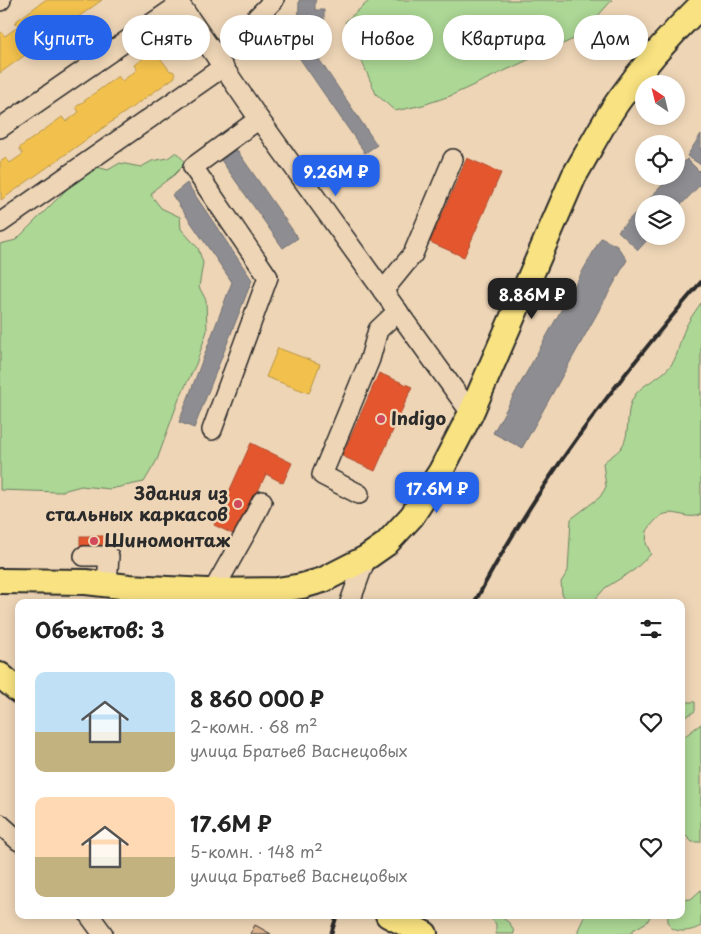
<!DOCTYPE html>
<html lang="ru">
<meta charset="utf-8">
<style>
:root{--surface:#fff;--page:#f6f6f6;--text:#222;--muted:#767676;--accent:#2563eb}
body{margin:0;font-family:"Playpen Sans",sans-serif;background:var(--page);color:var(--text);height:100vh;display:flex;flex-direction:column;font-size:19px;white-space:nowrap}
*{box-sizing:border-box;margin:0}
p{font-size:16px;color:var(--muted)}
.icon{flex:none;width:28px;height:28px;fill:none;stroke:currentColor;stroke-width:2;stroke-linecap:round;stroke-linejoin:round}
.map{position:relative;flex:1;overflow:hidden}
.panel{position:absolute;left:15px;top:599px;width:670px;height:320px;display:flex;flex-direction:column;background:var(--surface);border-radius:10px;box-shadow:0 2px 12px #0003}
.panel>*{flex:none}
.top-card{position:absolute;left:15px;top:15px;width:671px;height:45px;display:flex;gap:10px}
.needle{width:32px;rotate:325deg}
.controls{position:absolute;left:635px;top:75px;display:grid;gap:10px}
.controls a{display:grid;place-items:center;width:50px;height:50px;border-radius:50%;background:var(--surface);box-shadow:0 2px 12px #0003;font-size:25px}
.price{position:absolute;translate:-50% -42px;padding:0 11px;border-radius:10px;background:var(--accent);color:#fff;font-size:16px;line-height:32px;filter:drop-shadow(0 1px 2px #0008)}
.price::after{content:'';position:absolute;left:50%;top:30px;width:15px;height:11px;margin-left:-8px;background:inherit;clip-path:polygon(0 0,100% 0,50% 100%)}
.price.on{background:#222;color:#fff}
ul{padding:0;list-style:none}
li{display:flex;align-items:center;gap:15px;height:125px;padding:0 20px}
li span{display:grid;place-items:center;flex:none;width:140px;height:100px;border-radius:10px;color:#555}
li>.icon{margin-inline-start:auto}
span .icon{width:60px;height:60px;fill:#fffc;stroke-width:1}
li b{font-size:21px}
h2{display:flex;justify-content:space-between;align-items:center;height:60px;padding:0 20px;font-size:21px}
.pill{padding:0 18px;border-radius:22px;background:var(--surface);box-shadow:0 2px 12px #0003;font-size:18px;line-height:45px}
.pill.on{background:var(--accent);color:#fff}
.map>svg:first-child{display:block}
.green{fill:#acd795;stroke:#6c8160}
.homes{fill:#f2c14e;stroke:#b69444}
.shops{fill:#e4572e;stroke:#ac4a2d}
.industry{fill:#8d8d92;stroke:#707073}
.building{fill:#dab18b;stroke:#2b2b2b}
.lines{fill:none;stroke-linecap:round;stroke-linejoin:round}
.minor-casing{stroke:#2b2b2b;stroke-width:22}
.major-casing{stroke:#2b2b2b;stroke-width:28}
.minor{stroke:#eed5b6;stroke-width:19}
.major{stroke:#f8e281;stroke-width:24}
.rail{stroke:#2b2b2b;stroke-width:4}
.poi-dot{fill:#d1495b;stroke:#eed5b6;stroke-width:2}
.labels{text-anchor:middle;stroke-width:5;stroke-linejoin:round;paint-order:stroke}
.poi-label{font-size:18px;font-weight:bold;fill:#2b2b2b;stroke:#eed5b6;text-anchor:start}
</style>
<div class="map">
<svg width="701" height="934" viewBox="0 0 701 934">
<rect width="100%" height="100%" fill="#eed5b6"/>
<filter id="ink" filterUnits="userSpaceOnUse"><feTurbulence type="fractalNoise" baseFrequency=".02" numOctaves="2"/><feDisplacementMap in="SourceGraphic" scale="10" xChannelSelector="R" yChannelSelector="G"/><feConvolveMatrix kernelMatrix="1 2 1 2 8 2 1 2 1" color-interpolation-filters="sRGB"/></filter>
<g filter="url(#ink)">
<g class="green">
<polygon points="370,0 612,0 580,36 450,96 423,105 395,111 376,94 345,22"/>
<polygon points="176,152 186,163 174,175 155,189 151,195 161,208 180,217 181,229 198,248 203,263 199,287 206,300 207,331 196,364 179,399 157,460 144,482 110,489 81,486 59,492 0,490 0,244 16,240 78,178 93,166 108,170 120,163 141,167 152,161 168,158"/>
<path d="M 701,303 L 701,514 C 689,521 677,510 665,514 C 658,516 651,525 647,531 L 646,543 L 651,554 L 634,570 L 605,588 L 593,602 L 568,602 L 562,594 L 561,582 L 568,571 L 571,519 L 600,497 L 606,487 L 603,463 C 608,458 616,454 621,448 C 631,435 625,415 632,400 C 640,383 660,380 671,365 C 678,356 678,347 682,337 C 685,325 694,313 701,303 Z"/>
<polygon points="681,699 686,702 695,702 695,711 681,720"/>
<polygon points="701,724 701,842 692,842 681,831 681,739"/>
<path d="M 701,890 L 701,926 C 687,934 665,934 668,915 L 681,915 L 681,900 L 691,899 Z"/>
<path d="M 488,915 C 500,915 513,921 514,934 L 496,934 L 496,924 Z"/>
<polygon points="585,915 651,915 647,922 633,930 631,934 578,934 578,930"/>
</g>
<g class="homes">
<polygon points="45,0 102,0 0,73 0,33 1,32 5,36 19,26 15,22"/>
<polygon points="154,50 170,71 173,71 175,74 175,77 1,200 0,162 6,158 10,163 23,154 19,148 62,117 66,122 79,112 76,107 118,76 122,81 137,70 134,65"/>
<polygon points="278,348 320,364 309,393 266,377"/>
</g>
<g class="shops">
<polygon points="467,158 501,173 464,257 430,242"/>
<polygon points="379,373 412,387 375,471 342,456"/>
<polygon points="251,443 292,463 283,483 266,474 237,536 214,525"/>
<rect x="80" y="536" width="30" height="11"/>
</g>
<g class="industry">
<polygon points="299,0 316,0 315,2 315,10 324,10 324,21 315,22 314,52 377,145 365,153 298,56"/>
<polygon points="701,134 701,165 687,156"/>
<polygon points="236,149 298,238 283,248 221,160"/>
<polygon points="687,159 701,173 701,184 676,210 676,204 644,204 671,176 676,176 676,170"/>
<polygon points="187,183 252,280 194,428 179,422 232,282 172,195"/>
<polygon points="644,204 644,236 651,236 638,250 618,231"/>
<polygon points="601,238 617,246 627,260 522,448 493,433"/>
</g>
<polygon class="building" points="255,925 271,934 250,934"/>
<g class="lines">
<g class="minor-casing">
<g id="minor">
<polyline points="177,0 259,119 471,413"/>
<polyline points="0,1 1,0"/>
<polyline points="217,58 274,0"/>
<polyline points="0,128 180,4"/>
<polyline points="0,223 223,67"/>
<polyline points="383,291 413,254 453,159"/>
<polyline points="212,430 268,277 193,167 259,119"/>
<polyline points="359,494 322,475 370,359 378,330 398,311"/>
<polyline points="84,556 109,556 107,584"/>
<polyline points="133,588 158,602"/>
<polyline points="213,591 249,527 262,501"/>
<polyline points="350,602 366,558"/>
<polyline points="0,824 19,841"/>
<polyline points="89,915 103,934"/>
</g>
</g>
<g class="major-casing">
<g id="major">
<path d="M 0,581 L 86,582 L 129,587 L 207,591 L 277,590 L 302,586 L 323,580 L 366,558 L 386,544 L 412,516 L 441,471 L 471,413 L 574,176 C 589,151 602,124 619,100 C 643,66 671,34 701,5"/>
<polyline points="0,675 19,691"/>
<polyline points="388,915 425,934"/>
</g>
</g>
<use href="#minor" class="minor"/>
<use href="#major" class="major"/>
<g class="rail">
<path d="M 475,602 C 535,487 616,381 701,282"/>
<polyline points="331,934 337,915"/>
</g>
</g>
</g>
<g class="poi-dot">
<circle cx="381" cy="419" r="5"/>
<circle cx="238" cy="504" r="5"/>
<circle cx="94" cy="541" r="5"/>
</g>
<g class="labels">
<g class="poi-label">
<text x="391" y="425">Indigo</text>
<text x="228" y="500" text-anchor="end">Здания из<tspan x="228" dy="21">стальных каркасов</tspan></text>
<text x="104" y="547">Шиномонтаж</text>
</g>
</g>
</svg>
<div class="controls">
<a><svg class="needle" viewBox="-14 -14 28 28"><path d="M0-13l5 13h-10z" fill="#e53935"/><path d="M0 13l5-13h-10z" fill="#767676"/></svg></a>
<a><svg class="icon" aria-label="locate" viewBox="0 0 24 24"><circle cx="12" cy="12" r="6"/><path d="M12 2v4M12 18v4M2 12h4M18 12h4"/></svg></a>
<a><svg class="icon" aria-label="layers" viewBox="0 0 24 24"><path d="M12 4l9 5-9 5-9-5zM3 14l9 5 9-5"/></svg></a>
</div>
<b class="price" style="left:336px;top:197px">9.26M ₽</b>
<b class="price on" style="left:532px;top:320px">8.86M ₽</b>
<b class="price" style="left:437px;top:514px">17.6M ₽</b>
<div class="top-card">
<a class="pill on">Купить</a>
<a class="pill">Снять</a>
<a class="pill">Фильтры</a>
<a class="pill">Новое</a>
<a class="pill">Квартира</a>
<a class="pill">Дом</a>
</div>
<section class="panel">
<h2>Объектов: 3<svg class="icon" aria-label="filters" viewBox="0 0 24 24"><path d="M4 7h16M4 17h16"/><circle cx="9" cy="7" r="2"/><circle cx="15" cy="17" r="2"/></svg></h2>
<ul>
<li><span style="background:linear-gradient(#bfe0f5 60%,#c2b280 0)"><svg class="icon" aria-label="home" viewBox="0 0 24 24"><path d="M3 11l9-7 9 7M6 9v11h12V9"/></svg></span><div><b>8 860 000 ₽</b><p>2-комн. · 68 m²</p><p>улица Братьев Васнецовых</p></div><svg class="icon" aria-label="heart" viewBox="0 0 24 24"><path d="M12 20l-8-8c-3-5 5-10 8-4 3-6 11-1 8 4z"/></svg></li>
<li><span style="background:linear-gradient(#ffd9b3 60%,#c2b280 0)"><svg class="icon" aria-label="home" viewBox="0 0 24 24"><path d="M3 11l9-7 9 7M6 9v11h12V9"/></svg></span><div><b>17.6M ₽</b><p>5-комн. · 148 m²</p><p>улица Братьев Васнецовых</p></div><svg class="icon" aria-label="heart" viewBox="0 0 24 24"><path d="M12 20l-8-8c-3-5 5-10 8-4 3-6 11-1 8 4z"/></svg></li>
</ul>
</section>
</div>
